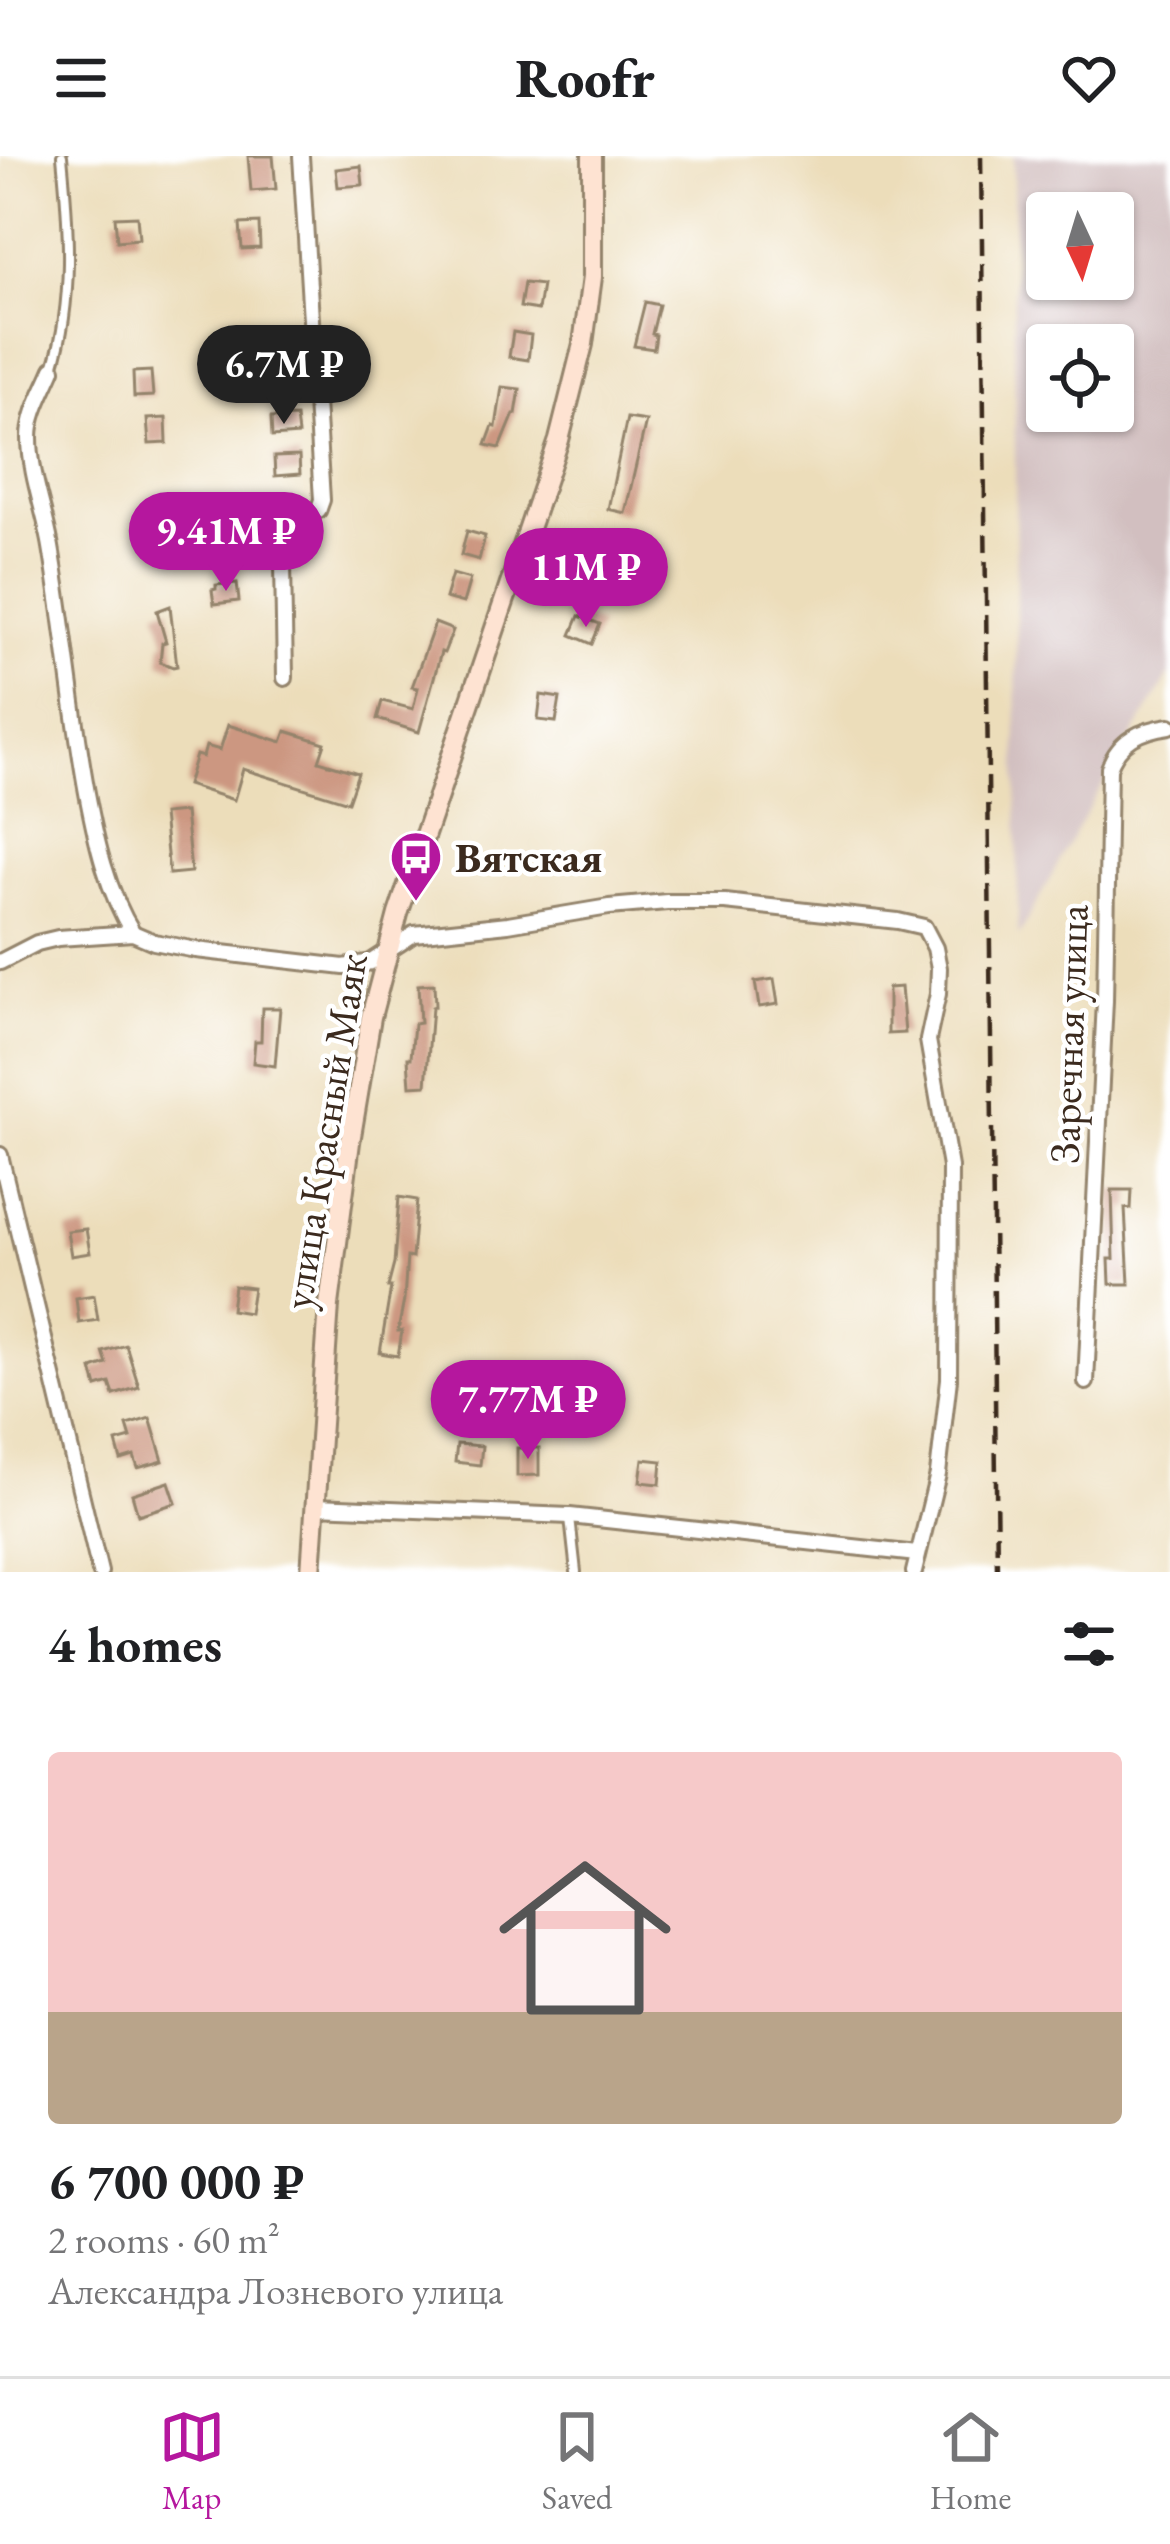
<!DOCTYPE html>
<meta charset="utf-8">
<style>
:root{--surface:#fff;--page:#f2f2f2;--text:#202124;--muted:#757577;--line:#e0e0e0;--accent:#b5179e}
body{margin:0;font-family:"EB Garamond",serif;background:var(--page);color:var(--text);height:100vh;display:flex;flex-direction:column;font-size:45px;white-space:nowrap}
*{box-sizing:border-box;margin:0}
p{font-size:39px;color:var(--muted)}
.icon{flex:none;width:66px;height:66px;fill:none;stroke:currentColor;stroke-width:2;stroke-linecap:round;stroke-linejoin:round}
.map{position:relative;height:1416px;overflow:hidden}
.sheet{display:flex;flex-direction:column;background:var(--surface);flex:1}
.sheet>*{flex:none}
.needle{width:78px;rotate:176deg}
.fabs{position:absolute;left:1026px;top:36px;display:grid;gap:24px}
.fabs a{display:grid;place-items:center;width:108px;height:108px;border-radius:12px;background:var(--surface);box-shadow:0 3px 9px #0004;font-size:60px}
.price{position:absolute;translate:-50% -102px;padding:0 27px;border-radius:42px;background:var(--accent);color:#fff;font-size:39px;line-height:78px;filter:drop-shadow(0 3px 6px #0008)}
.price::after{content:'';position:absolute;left:50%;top:72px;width:36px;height:27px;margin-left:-18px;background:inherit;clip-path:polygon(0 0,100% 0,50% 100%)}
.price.on{background:#222;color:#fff}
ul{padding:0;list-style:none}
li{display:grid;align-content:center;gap:24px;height:636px;padding:0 48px}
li+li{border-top:3px solid var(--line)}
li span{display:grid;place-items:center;height:372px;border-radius:12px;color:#555}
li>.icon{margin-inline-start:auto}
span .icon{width:216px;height:216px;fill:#fffc;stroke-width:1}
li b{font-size:51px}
h2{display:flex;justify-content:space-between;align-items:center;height:144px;padding:0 48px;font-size:51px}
header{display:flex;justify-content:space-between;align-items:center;height:156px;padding:0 48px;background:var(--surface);font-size:54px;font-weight:800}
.dock{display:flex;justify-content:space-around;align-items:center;height:168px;border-top:3px solid var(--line);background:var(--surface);font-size:33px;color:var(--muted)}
.dock a{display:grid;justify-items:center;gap:6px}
.dock .on{color:var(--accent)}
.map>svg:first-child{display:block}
.industrial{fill:#d2bfc0;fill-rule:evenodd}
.building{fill:#cc9781}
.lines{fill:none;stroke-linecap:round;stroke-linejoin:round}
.lane-casing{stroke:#94846c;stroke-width:14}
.street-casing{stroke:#94846c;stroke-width:20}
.secondary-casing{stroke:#94846c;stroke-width:24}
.lane{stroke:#fff;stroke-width:8}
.street{stroke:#fff;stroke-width:14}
.secondary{stroke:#fee3d2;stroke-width:18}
.rail{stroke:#3b2a1e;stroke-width:4.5;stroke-dasharray:18 9;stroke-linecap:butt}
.labels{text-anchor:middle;stroke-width:9;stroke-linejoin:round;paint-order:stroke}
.poi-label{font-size:42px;font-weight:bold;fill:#3b2a1e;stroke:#fff;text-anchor:start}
.street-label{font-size:42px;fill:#3b2a1e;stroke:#fff}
</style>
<header><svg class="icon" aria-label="menu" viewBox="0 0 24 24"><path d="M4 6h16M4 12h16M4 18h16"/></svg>Roofr<svg class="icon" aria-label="heart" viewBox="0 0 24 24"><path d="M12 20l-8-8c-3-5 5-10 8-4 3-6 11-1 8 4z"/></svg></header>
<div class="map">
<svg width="1170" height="1416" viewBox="0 0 1170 1416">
<rect width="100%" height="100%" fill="#fff"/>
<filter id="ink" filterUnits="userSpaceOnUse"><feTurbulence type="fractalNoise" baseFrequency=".00833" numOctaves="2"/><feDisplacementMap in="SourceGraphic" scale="24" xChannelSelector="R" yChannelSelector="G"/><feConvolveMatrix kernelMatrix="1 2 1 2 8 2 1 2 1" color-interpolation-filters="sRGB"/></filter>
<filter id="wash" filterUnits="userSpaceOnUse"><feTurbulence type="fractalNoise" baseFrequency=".004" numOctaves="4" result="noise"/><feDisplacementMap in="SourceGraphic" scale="48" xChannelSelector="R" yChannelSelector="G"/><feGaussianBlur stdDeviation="2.7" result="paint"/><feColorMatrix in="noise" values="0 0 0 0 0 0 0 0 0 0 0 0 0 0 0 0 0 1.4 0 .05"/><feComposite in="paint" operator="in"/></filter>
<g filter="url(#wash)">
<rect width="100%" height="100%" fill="#ecddba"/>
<path class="industrial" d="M 1013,0 L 1170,0 L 1170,518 L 1086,657 L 1018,781 ZM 1047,57 L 1113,57 L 1113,123 L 1047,123 ZM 1047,189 L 1113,189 L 1113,255 L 1047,255 Z"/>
<g id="blocks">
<g class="building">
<polygon points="248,0 273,0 276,33 251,35"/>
<polygon points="361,10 363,29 338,31 336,13"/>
<polygon points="137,60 139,83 117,85 115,61"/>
<polygon points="259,67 260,92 242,93 240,68"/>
<polygon points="524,127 542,129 538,154 520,151"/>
<polygon points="645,146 659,149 652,178 656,179 654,193 634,190"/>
<polygon points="513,176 531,179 528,204 509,201"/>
<polygon points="287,189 289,214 271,215 269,190"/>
<polygon points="151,215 153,240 134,241 133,216"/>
<polygon points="502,231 520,233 516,258 514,258 500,292 486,289 493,270 496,271"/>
<polygon points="296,261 298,279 272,281 271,262"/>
<polygon points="166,262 167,287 149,288 147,263"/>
<polygon points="627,262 646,265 625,357 608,353"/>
<polygon points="299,300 300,318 275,320 274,301"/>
<polygon points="467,375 485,380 479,404 461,399"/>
<polygon points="599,377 620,380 617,403 612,402 608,434 588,432 591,414 594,414"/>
<polygon points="452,418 470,423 463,447 445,442"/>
<polygon points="237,427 239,445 214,448 212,434 216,433 216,429"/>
<polygon points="170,450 177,510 173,511 160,506 162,487 166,486 157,455"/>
<polygon points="579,460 600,468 592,488 571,479"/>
<polygon points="435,467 453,474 444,497 441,496 419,576 377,563 382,545 413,553 418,532 412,531"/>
<polygon points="541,539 560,542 556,566 538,564"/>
<polygon points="228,569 282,586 286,575 325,587 319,605 358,617 348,646 243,613 234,644 187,629 196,599 203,601 206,590 220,594"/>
<polygon points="185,656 191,716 169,718 163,658"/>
<polygon points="774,823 778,848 759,851 755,826"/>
<polygon points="434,828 435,850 432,851 426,929 410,930 408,902 411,902 414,868 420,867 418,829"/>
<polygon points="901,831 905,877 888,878 888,832"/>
<polygon points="262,852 280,852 275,910 253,907 255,885 261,885"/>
<polygon points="1112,1034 1132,1034 1131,1053 1125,1052 1129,1128 1110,1128 1109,1103 1114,1103"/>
<polygon points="399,1041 417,1044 412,1102 407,1101 404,1144 398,1175 402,1175 398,1200 380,1197 391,1131 388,1131 394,1108"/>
<polygon points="86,1073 90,1097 71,1100 67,1075"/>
<polygon points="234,1130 253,1132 249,1157 231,1154"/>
<polygon points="94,1139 98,1164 79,1167 76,1142"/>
<polygon points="126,1189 139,1231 114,1239 110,1227 97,1231 92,1213 107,1208 103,1196"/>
<polygon points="150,1262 163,1305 138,1312 134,1300 121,1304 116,1286 131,1282 127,1269"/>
<polygon points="457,1288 482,1290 480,1309 455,1306"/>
<polygon points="517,1292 539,1292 539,1319 517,1320"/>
<polygon points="643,1303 662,1305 660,1328 640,1326"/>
<polygon points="169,1326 176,1347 138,1359 132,1338"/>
</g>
</g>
</g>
<g filter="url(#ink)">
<use href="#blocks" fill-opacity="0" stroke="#94846c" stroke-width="3"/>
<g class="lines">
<g class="lane-casing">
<g id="lane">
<path d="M 53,212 C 74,144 69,71 62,0"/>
<polyline points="570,1362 576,1416"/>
</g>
</g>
<g class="street-casing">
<g id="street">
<path d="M 53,213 C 44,235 30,257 30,282 C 30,318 45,355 51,391 C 65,473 72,556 87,637 C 96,685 107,735 133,777"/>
<path d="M 285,522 L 283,408 C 288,392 299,374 310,361 C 323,346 315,363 322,344 L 301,0"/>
<polyline points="0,806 37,787 58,782 133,777 154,786 196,794 344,811 371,806 414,778 508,768 609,751 667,746 725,746 898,765 924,771 935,792 939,812 938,838 928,884 950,1011 949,1223 938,1318 914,1416"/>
<polyline points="0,999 100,1416"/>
<path d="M 1086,1226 L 1105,845 L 1109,612 C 1119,584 1141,574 1170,570"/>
<polyline points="315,1350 570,1360 917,1398"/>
</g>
</g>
<g class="secondary-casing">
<polyline id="secondary" points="311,1416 329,1149 350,986 371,861 398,758 559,284 583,188 592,121 592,0"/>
</g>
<use href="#lane" class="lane"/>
<use href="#street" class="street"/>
<use href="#secondary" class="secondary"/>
<polyline class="rail" points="981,0 997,1416"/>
</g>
</g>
<defs>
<g id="bus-pin" transform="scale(2.7)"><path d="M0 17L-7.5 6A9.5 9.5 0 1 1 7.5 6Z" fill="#b5179e" stroke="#fff"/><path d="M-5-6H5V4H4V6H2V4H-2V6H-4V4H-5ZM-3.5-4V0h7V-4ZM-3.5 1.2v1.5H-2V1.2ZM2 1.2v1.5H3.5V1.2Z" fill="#fff"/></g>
</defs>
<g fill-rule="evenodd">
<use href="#bus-pin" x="416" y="701"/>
</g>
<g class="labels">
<g class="poi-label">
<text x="455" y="716">Вятская</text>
</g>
<g class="street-label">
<text transform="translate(1068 878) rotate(-88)" y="15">Заречная улица</text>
<text transform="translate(324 975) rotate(-81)" y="15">улица Красный Маяк</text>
</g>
</g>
</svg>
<div class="fabs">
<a><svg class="needle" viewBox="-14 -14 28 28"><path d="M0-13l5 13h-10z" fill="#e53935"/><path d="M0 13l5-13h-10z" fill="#757577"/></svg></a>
<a><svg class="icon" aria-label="locate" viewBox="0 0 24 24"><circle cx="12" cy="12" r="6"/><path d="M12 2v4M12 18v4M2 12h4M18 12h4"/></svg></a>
</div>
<b class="price on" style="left:284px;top:271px">6.7M ₽</b>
<b class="price" style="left:226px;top:438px">9.41M ₽</b>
<b class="price" style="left:586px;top:474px">11M ₽</b>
<b class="price" style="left:528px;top:1306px">7.77M ₽</b>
</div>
<section class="sheet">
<h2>4 homes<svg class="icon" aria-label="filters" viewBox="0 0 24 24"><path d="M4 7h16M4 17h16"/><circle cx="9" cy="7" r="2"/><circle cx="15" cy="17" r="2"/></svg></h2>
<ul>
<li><span style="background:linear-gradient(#f6c9c9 70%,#b9a48a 0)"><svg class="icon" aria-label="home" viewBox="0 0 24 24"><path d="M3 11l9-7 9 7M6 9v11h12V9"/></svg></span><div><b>6 700 000 ₽</b><p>2 rooms · 60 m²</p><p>Александра Лозневого улица</p></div></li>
</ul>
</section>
<nav class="dock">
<a class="on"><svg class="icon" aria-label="map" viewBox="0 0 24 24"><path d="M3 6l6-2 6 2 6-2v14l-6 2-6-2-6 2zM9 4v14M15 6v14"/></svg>Map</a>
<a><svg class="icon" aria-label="saved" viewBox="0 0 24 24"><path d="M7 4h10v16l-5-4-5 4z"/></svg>Saved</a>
<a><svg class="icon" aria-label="home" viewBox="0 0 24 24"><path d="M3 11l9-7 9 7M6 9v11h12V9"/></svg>Home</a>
</nav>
